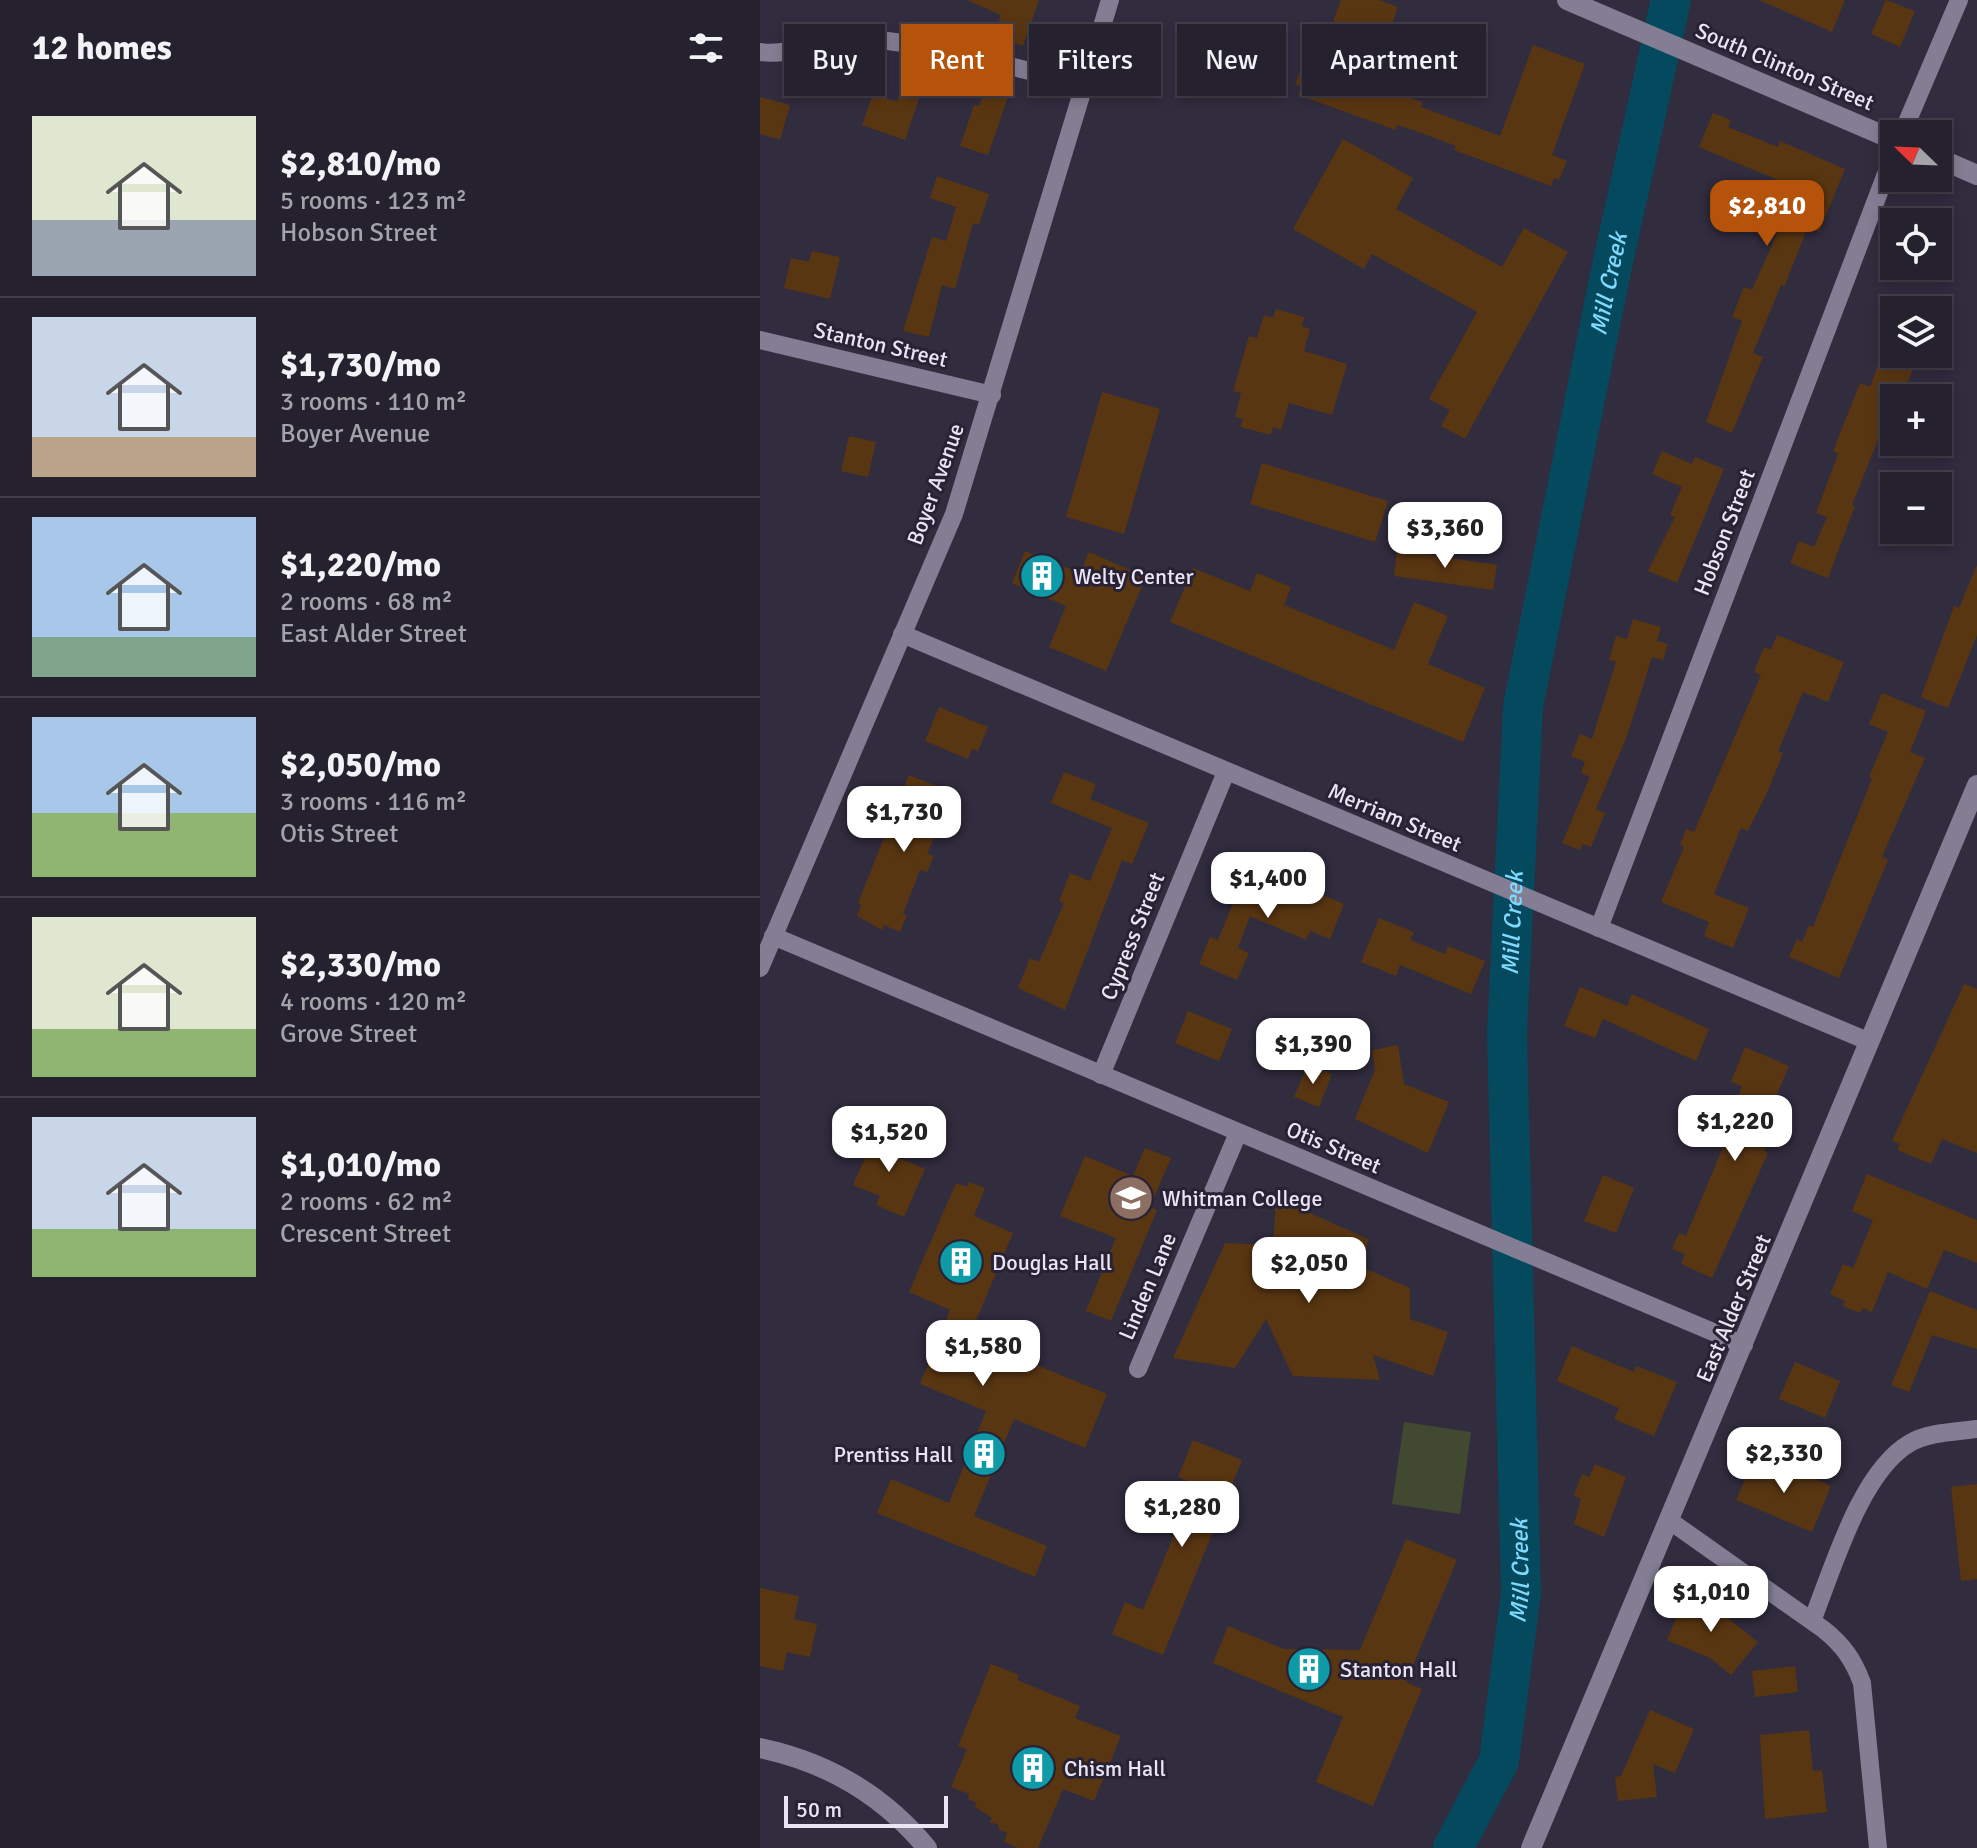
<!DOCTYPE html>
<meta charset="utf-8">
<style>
:root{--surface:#25212e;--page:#2d2936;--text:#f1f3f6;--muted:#a3a3aa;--line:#423e4a;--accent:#b45309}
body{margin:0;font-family:Signika,sans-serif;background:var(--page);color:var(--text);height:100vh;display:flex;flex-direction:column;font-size:30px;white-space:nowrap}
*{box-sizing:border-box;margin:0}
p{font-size:26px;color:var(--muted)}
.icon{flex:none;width:44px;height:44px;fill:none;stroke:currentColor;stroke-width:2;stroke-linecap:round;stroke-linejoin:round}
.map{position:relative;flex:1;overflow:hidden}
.sheet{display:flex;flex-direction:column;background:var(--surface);width:760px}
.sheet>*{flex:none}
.banner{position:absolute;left:24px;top:24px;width:760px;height:72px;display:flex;gap:16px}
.needle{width:52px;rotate:293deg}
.buttons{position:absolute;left:1120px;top:120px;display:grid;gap:16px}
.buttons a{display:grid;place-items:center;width:72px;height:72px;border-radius:0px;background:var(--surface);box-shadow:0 4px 12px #0003,0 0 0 2px var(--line);font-size:40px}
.scale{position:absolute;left:24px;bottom:20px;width:164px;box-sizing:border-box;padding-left:8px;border:4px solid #e9e5f2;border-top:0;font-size:22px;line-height:28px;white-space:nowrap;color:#e9e5f2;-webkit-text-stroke:6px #282234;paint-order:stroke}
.price{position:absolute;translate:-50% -68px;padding:0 18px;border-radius:16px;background:#fff;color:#222;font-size:26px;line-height:52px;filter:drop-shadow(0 2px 4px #0008)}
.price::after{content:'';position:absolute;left:50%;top:48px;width:24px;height:18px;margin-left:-12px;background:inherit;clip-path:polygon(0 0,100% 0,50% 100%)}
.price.current{background:var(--accent);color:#fff}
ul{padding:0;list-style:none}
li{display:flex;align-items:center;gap:24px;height:200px;padding:0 32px}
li+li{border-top:2px solid var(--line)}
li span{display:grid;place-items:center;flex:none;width:224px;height:160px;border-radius:0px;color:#555}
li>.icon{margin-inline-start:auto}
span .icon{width:96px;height:96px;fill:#fffc;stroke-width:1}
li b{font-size:34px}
h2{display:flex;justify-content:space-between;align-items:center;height:96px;padding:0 32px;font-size:34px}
.chip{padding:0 28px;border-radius:0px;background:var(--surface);box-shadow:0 4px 12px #0003,0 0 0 2px var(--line);font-size:28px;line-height:72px}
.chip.current{background:var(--accent);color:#fff}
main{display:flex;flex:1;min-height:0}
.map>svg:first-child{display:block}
.green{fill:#414a30}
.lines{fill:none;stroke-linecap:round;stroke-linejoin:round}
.river{stroke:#05495e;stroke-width:40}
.building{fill:#593612}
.street{stroke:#847e94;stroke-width:18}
.secondary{stroke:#847e94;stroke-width:20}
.labels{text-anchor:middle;stroke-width:6;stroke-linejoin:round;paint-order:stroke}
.street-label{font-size:22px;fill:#e9e5f2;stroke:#282234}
.poi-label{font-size:22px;fill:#e9e5f2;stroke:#282234;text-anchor:start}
.water-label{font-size:24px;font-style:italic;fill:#7fd9fd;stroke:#282234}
</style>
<main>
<section class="sheet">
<h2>12 homes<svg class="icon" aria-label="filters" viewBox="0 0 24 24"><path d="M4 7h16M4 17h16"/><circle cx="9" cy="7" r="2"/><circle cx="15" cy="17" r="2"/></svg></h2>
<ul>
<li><span style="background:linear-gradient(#dfe7d0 65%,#9aa5b1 0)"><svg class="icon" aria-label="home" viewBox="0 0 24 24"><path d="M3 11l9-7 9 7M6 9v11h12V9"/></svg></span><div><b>$2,810/mo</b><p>5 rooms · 123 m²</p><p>Hobson Street</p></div></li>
<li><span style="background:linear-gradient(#c9d6e8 75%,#b9a48a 0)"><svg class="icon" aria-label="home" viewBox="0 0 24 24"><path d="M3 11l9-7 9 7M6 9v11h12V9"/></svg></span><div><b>$1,730/mo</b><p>3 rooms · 110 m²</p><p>Boyer Avenue</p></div></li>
<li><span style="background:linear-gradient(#a9c7e8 75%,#7fa58c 0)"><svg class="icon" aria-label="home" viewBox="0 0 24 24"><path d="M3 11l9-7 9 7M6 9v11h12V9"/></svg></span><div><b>$1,220/mo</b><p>2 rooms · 68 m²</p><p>East Alder Street</p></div></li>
<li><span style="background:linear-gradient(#a9c7e8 60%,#8fb573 0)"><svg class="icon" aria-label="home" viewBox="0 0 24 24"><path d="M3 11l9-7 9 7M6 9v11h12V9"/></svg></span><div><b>$2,050/mo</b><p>3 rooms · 116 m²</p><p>Otis Street</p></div></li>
<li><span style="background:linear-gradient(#dfe7d0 70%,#8fb573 0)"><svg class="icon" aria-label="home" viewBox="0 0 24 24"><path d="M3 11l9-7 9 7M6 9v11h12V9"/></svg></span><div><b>$2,330/mo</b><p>4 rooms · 120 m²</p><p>Grove Street</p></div></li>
<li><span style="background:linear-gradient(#c9d6e8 70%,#8fb573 0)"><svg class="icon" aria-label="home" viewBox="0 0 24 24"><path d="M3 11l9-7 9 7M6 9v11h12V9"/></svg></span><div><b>$1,010/mo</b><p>2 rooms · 62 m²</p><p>Crescent Street</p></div></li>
</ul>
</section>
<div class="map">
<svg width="1217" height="1848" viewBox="0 0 1217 1848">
<rect width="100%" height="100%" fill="#312c3e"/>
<polygon class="green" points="644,1422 711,1432 700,1514 632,1504"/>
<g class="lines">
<path class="river" id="s1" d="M 693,1848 L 739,1761 L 761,1593 L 747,1033 L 763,707 L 850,275 L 911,0"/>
</g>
<g class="building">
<polygon points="207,0 279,0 263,46 234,36 241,15"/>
<polygon points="581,0 619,0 638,7 610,86 663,102 661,107 740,136 773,45 825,64 792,155 807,161 799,180 794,178 791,186 694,150 696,146 653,130 637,125 636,130 538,95 541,86 535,84 542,66 555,71"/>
<polygon points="999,0 1085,0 1072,32"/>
<polygon points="1126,0 1155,11 1140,47 1111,34"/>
<polygon points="143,83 162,90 145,140 102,125 113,94 137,102"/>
<polygon points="227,83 250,91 228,155 200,146 214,105 219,106"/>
<polygon points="0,97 30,105 20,140 0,134"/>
<polygon points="953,113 971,120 968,127 1018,147 1020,141 1085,169 1059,232 1048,227 1024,287 1021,285 993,353 1003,357 972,433 946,422 982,321 972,317 984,287 992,290 1037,188 939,147"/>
<polygon points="583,139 653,178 636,209 742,267 764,228 808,252 705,439 681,426 690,410 669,399 717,312 612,254 604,269 533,229"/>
<polygon points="177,176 229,194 219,225 213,223 195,289 182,285 169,337 143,331 172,237 186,241 196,207 170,198"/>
<polygon points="52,251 80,257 70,299 24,288 31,258 49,262"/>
<polygon points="516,309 544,317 542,326 550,329 544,351 587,364 572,415 529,403 521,430 513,427 511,435 480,427 483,419 475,417 481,393 473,391 489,336 497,338 504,315 513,318"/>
<polygon points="1122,354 1159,354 1141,398 1134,398 1134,423 1126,420 1092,505 1095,506 1068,578 1030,563 1039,541 1054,547 1067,517 1056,513 1078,454 1073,451 1100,383 1110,387"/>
<polygon points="342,392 400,409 364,534 306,517"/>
<polygon points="89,436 116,442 108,477 81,471"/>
<polygon points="902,451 932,464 935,457 964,469 917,583 888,571 915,517 910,515 922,487 892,474"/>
<polygon points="502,463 628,501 615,542 490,504"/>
<polygon points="637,550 737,565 733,590 634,576"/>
<polygon points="265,551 320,573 329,552 386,577 346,671 289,647 306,606 252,583"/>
<polygon points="1217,565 1217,635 1188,708 1161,697 1194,606 1199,608"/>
<polygon points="433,568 490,591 497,573 531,587 524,605 634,650 654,602 688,616 668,664 725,688 703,742 410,622"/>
<polygon points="873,619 901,627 897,641 908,644 903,660 892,657 867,736 836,809 845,813 831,847 823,844 820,850 802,843 830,777 821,773 825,762 811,756 820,734 832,739 856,662 849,660 856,636 867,639"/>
<polygon points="1017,635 1084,662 1068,702 1043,692 1018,751 1023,753 1007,793 988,831 981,828 954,894 989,908 973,948 944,936 949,922 901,902 924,847 920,845 926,829 934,832 1001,675 994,672 1004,647 1011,650"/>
<polygon points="1122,693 1166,711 1150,752 1165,758 1122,857 1128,860 1079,978 1029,957 1037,939 1042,942 1049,925 1053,927 1112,779 1109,777 1128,732 1109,724"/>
<polygon points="179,707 228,727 218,751 212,749 208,759 165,741"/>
<polygon points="304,772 336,784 330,799 389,823 372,864 362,860 305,1010 258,988 270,958 279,962 304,903 299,901 310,873 330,881 352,828 291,803"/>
<polygon points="149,775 194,793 167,854 174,856 167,872 160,870 143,914 147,915 140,932 124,925 122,930 97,916 101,905 98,903"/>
<polygon points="486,872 545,897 548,889 584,904 570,939 550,931 546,940 490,916 478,948 489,953 477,980 439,964 450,937 458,940"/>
<polygon points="619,918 654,932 650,940 685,954 688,946 725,961 711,994 640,965 636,976 601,962"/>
<polygon points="1204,984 1217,989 1217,1153 1182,1139 1171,1164 1137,1150 1140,1144 1132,1141"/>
<polygon points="820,987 867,1006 872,994 949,1029 936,1061 843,1019 835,1038 804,1026"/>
<polygon points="428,1011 472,1029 459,1061 415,1043"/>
<polygon points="577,1022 593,1041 574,1057 559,1038"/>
<polygon points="638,1045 644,1084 689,1102 668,1153 595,1119 615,1070 612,1050"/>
<polygon points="985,1047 1029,1066 1012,1106 1021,1110 1004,1151 1008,1153 952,1278 921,1264 925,1254 912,1249 919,1233 926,1236 974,1121 969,1119 982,1086 971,1082"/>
<polygon points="548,1064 572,1074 559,1107 534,1097"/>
<polygon points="118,1129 147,1141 139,1158 165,1169 144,1217 116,1205 120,1196 93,1185"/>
<polygon points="385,1148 411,1158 390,1207 397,1210 351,1321 326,1311 356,1238 300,1216 325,1156 373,1176"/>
<polygon points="1107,1174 1217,1220 1217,1263 1184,1250 1167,1289 1128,1272 1112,1312 1103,1308 1100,1313 1083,1306 1085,1301 1070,1294 1083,1264 1093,1268 1113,1220 1092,1211"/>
<polygon points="843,1175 874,1188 856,1233 824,1221"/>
<polygon points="209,1182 225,1188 214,1216 253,1233 209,1337 347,1394 325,1448 254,1419 214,1516 287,1546 275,1577 117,1513 131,1479 189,1503 226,1411 160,1384 190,1310 149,1292 196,1183 207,1187"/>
<polygon points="516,1198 608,1239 604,1268 650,1288 650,1319 688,1332 673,1376 613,1355 620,1380 533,1376 506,1319 475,1368 413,1358 465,1243 513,1245"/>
<polygon points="1170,1291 1217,1310 1217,1349 1172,1335 1149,1392 1131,1385"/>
<polygon points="812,1346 874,1372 876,1366 917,1382 894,1436 854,1419 859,1408 797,1381"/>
<polygon points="1035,1362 1080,1381 1065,1418 1019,1399"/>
<polygon points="433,1440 482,1460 403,1655 352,1634 365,1602 383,1610 435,1484 418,1477"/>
<polygon points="994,1460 1037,1479 1040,1472 1071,1486 1052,1532 976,1500"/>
<polygon points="835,1464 866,1477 844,1537 814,1524 821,1499 814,1495 822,1474 829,1477"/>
<polygon points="1217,1484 1217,1579 1201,1581 1191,1487"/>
<polygon points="646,1539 697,1560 646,1682 662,1689 613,1806 556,1782 583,1717 453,1663 468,1626 524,1649 600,1650"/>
<polygon points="0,1588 39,1596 34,1619 57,1624 50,1657 27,1652 23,1671 0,1666"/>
<polygon points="927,1592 957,1605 955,1608 998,1642 971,1675 950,1658 907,1640"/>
<polygon points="231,1664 259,1675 257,1680 320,1706 315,1718 361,1736 334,1801 303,1789 278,1848 258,1848 244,1842 247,1833 238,1829 239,1825 230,1822 232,1818 215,1807 217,1803 208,1799 209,1794 191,1787 207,1749 198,1746"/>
<polygon points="1035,1666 1038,1692 995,1697 992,1671"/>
<polygon points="890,1710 934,1729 915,1773 893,1764 897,1797 858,1801 855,1777 861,1776"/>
<polygon points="1049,1730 1053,1771 1062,1770 1067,1812 1005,1819 1000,1735"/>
</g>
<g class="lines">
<g class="street">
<path d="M 0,52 C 36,57 71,35 109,39 C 181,45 254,69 325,84"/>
<polyline points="1142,134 1199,0"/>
<polyline points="0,340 232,395"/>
<polyline points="142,634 1110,1042"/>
<polyline points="839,928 1134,153"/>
<polyline points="13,936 984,1345"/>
<polyline points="0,968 194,514 350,0"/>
<polyline points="341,1075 466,772"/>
<polyline points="378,1369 478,1133"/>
<path d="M 910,1521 L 1063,1629 C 1083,1645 1093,1659 1102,1683 L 1118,1848"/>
<path d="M 1052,1621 C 1073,1569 1100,1472 1150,1443 C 1169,1432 1196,1432 1217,1429"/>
</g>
<g class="secondary">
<polyline points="807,0 1134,140"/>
<polyline points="1178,158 1217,175"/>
<path d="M 0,1748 C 67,1762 124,1796 167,1848"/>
<polyline points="771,1848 1217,785"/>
</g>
</g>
<defs>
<g id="building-disc" transform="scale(2.3)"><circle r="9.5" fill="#0f9aa8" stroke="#282234"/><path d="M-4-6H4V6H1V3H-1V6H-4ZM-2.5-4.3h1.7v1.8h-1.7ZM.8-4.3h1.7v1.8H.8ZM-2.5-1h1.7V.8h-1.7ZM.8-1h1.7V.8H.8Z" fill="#fff"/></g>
<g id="university-disc" transform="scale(2.3)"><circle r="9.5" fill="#8d6e63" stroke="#282234"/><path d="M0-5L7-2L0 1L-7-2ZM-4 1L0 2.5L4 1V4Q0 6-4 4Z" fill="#fff"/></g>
</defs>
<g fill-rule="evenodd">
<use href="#building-disc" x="282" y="576"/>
<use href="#university-disc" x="371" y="1198"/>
<use href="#building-disc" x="201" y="1262"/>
<use href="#building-disc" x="224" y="1454"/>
<use href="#building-disc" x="549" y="1669"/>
<use href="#building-disc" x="273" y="1768"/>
</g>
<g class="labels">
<g class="street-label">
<text transform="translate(1025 66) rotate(23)" y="8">South Clinton Street</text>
<text transform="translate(121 344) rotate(13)" y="8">Stanton Street</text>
<text transform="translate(175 484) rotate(-70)" y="8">Boyer Avenue</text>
<text transform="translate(964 532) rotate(-69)" y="8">Hobson Street</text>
<text transform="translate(635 817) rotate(23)" y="8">Merriam Street</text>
<text transform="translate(372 936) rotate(-68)" y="8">Cypress Street</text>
<text transform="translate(574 1147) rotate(23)" y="8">Otis Street</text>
<text transform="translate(387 1286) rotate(-67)" y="8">Linden Lane</text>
<text transform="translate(973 1308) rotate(-67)" y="8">East Alder Street</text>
</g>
<g class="poi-label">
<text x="313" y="584">Welty Center</text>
<text x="402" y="1206">Whitman College</text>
<text x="232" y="1270">Douglas Hall</text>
<text x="193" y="1462" text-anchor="end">Prentiss Hall</text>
<text x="580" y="1677">Stanton Hall</text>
<text x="304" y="1776">Chism Hall</text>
</g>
<g class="water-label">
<text dy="8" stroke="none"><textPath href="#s1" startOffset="1586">Mill Creek</textPath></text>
<text dy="8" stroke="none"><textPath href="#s1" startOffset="938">Mill Creek</textPath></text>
<text dy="8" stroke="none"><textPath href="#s1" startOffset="290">Mill Creek</textPath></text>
</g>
</g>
</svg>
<div class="buttons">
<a><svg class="needle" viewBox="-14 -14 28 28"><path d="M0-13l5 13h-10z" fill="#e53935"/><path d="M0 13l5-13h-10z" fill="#a3a3aa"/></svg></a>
<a><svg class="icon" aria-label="locate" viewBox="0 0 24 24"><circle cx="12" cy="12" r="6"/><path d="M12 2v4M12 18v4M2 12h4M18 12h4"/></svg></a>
<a><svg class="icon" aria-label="layers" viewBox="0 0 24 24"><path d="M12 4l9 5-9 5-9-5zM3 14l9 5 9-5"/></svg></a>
<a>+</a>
<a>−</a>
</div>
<div class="scale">50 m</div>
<b class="price current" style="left:1007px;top:248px">$2,810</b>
<b class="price" style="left:685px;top:570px">$3,360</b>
<b class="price" style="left:144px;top:854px">$1,730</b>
<b class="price" style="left:508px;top:920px">$1,400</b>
<b class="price" style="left:553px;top:1086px">$1,390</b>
<b class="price" style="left:975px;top:1163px">$1,220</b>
<b class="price" style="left:129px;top:1174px">$1,520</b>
<b class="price" style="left:549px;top:1305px">$2,050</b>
<b class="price" style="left:223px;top:1388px">$1,580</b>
<b class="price" style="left:1024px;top:1495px">$2,330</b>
<b class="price" style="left:422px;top:1549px">$1,280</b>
<b class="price" style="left:951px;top:1634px">$1,010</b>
<div class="banner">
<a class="chip">Buy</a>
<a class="chip current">Rent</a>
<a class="chip">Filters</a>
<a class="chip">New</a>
<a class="chip">Apartment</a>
</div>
</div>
</main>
